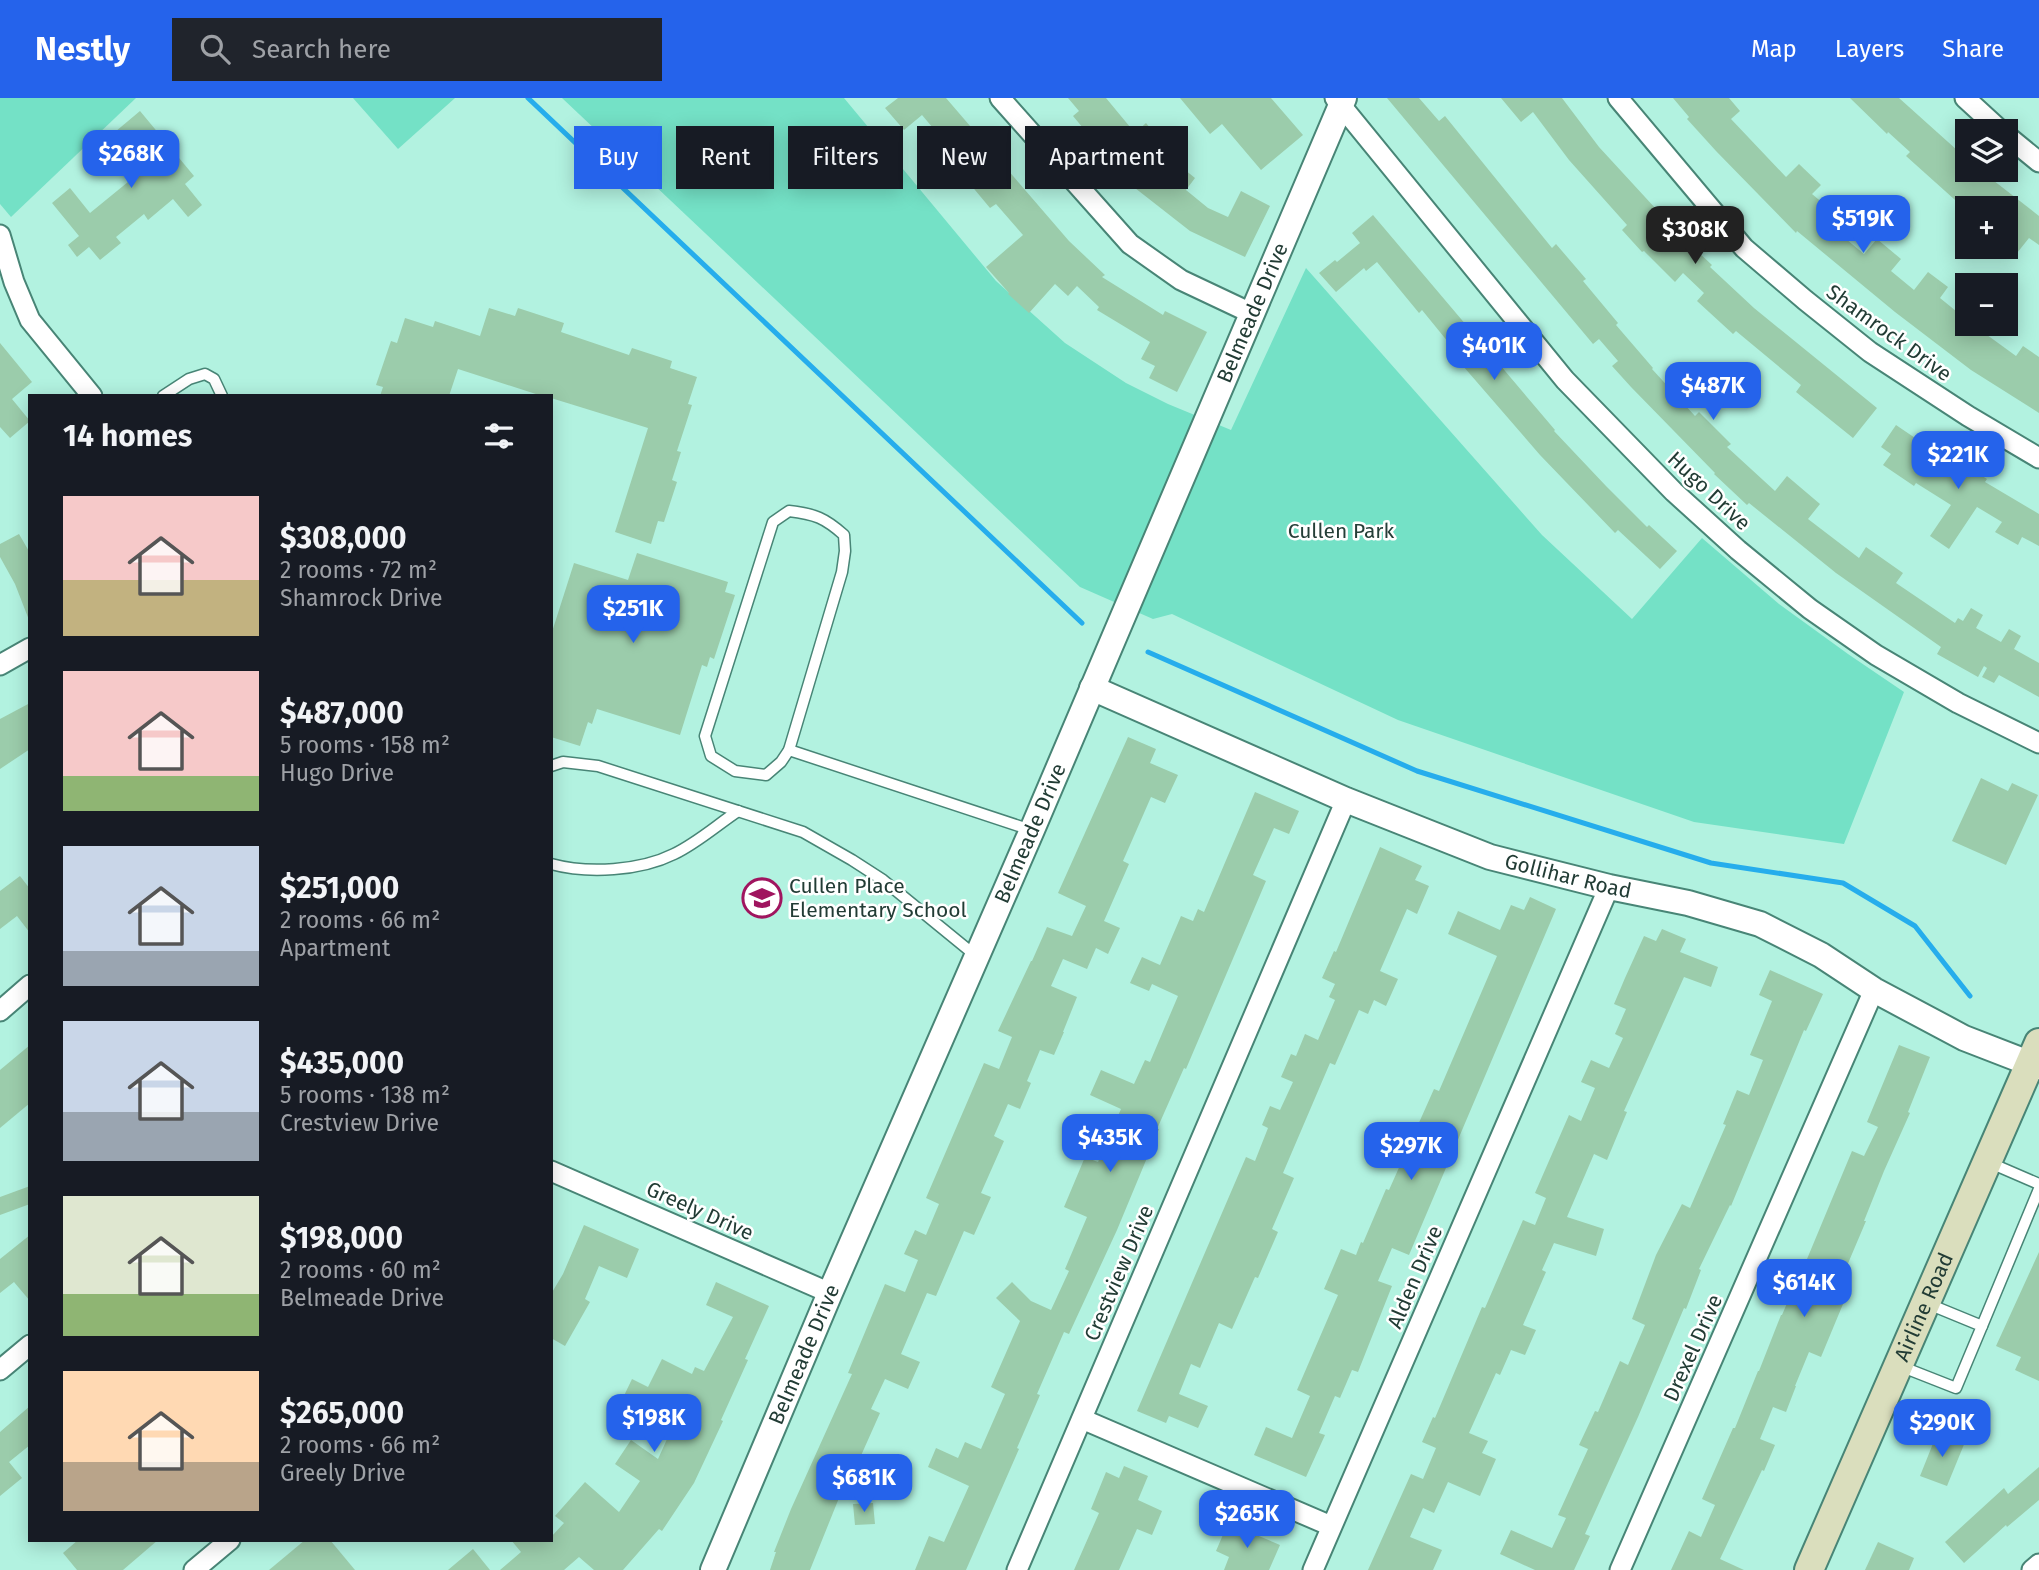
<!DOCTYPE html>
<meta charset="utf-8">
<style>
:root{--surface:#171b24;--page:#20242c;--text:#f1f3f6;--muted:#9ea1a6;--accent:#2563eb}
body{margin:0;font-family:"Fira Sans",sans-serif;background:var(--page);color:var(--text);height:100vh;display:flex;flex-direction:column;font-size:26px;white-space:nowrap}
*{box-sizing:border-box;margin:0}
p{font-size:23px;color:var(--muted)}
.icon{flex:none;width:38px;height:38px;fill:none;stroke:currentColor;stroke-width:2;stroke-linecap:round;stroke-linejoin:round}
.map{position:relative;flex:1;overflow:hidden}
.panel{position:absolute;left:28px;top:296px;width:525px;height:1148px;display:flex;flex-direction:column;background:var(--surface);border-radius:0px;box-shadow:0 4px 18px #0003}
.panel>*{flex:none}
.guide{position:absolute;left:574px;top:28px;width:665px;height:63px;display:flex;gap:14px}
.tools{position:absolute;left:1955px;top:21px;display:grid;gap:14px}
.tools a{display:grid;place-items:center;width:63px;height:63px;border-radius:0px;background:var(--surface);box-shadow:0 4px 18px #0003;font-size:35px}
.price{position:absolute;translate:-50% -60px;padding:0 16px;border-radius:14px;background:var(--accent);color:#fff;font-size:23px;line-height:46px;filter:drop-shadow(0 2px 4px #0008)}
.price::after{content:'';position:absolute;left:50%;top:42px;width:21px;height:16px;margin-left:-10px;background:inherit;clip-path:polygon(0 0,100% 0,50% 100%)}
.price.current{background:#222;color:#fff}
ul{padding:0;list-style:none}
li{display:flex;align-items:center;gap:21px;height:175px;padding:0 35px}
li span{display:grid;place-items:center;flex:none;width:196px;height:140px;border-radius:0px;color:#555}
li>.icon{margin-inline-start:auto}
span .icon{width:84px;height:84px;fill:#fffc;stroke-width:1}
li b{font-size:30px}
h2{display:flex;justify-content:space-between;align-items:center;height:84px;padding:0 35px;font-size:30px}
.chip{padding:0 24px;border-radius:0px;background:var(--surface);box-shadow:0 4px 18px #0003;font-size:24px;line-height:63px}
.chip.current{background:var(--accent);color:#fff}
header{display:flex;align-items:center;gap:42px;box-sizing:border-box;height:98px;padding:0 35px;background:var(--accent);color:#fff}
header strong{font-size:33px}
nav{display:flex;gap:38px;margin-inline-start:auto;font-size:24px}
.search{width:490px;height:63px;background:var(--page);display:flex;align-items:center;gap:18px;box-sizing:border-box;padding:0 24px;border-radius:0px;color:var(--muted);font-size:26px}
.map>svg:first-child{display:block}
.green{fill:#74e1c6}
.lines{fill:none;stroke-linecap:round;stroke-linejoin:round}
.stream{stroke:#26adec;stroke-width:5}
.building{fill:#9bccab}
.service-casing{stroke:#488576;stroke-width:13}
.minor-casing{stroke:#488576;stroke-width:23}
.tertiary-casing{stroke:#488576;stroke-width:28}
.secondary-casing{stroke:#488576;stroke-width:32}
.service{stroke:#fff;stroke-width:10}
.minor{stroke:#fff;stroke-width:19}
.tertiary{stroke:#fff;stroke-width:24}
.secondary{stroke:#dadebd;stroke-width:28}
.labels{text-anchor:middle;stroke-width:5;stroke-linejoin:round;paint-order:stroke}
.street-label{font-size:21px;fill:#223c35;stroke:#fff}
.park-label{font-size:21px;fill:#253f38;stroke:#fff}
.poi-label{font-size:21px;fill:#223c35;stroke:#fff;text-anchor:start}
</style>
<header>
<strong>Nestly</strong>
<div class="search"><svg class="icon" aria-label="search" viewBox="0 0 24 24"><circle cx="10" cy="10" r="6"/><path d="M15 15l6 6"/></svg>Search here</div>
<nav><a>Map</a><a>Layers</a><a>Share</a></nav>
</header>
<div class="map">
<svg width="2039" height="1472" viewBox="0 0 2039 1472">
<rect width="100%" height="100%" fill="#b2f2e0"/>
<g class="green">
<polygon points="0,0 136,0 11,119 0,106"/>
<polygon points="353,0 455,0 398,51"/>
<polygon points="562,0 844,0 996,183 1065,245 1126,285 1168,306 1231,332 1306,170 1542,437 1632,521 1702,440 1779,506 1848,556 1904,594 1844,746 1694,724 1398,622 1172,516 1153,521 1080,489"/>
</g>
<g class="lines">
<g class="stream">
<polyline points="528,0 1082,525"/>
<polyline points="1148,554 1417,673 1711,765 1843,785 1915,828 1970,898"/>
</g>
</g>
<g class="building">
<polygon points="898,0 946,0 1069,143 1105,177 1102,179 1163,217 1165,213 1207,234 1177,294 1149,280 1155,268 1141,261 1150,244 1097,212 1099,209 1077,188 1068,198 1055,186 1029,215 1008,196 1009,195 986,169 1023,137 996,106 990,110 970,86 976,81 922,17 904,32 885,10"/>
<polygon points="1068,0 1106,0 1135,35 1146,25 1164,47 1159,51 1195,80 1186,92 1208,110 1228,119 1241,93 1270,108 1245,159 1190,133 1135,90 1134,91 1073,18 1079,13"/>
<polygon points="1180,0 1271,0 1303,37 1261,72 1222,26 1210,36"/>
<polygon points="1387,0 1419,0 1439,23 1445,18 1552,150 1556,146 1586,181 1583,183 1618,225 1616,227 1653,270 1652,271 1695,318 1699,314 1731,346 1727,349 1775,393 1787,378 1820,406 1808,421 1859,460 1866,449 1903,475 1896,485 1955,525 1958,520 1963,523 1971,510 1983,517 1976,530 2001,544 2009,531 2021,538 2014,551 2039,565 2039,599 1999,577 1994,585 1982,579 1987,570 1984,568 1978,579 1937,556 1941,549 1836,475 1749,405 1747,407 1714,376 1715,375 1631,289 1612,268 1618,263 1599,241 1593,246"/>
<polygon points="1501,0 1562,0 1599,49 1679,136 1712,167 1710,169 1754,210 1877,310 1853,340 1796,294 1801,287 1736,233 1733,236 1697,203 1704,195 1683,175 1675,184 1644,153 1642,154 1622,132 1627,127 1569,62 1533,14 1521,24"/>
<polygon points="1673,0 1729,0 1740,13 1731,21 1786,79 1799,66 1821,87 1812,96 1842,121 1834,131 1864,156 1877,141 1901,161 1891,173 1914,192 1928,174 1948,189 1940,200 1967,222 1967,226 1972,226 2016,258 2023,248 2039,259 2039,315 1971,272 1895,214 1797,133 1796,135 1716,53 1687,21 1689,19"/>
<polygon points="1850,0 1899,0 1967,61 1967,72 1980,72 2039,118 2039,147 2029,140 2017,155 2006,145 2006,110 1964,110 1906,58 1910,54 1888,34 1887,36"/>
<polygon points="140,13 194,78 185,86 202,107 188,119 173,101 148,122 144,116 116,139 121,145 100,162 89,149 77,159 68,147 79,138 52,105 70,90 90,115 139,75 109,39"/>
<polygon points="1373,117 1555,332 1554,333 1606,388 1647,429 1649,427 1677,453 1660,471 1618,432 1615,435 1540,357 1463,268 1466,266 1422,212 1419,215 1377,164 1366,173 1364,170 1336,194 1319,175 1335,162 1337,164 1360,145 1352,135"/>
<polygon points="489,210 515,218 518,210 564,225 561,234 629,257 632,250 672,263 670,270 697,279 688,306 692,307 677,353 681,354 672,382 677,384 664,424 658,423 651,446 615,434 648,330 551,300 551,298 542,298 458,271 449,298 380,298 383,289 376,287 391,243 397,245 405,220 433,229 435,223 480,238"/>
<polygon points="0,245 32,284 12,301 30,323 10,340 0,329"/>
<polygon points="1896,327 1946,361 1949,357 1987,381 1985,384 2039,416 2039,448 2022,439 2018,447 1995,434 2002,424 1977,409 1949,451 1930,438 1951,407 1916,385 1914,388 1883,367 1891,356 1881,349"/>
<polygon points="19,436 30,455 29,522 15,486 0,459 0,446"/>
<polygon points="637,455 728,484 725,494 735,497 714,561 710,559 707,569 702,567 680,637 597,611 592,626 588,624 580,648 551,639 551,537 574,465 628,482"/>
<polygon points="30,605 30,651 0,671 0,621"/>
<polygon points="1128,639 1156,651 1150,665 1178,677 1165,705 1151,699 1123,763 1129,766 1104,823 1120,830 1108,856 1096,850 1087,871 1063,861 1051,888 1077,899 1063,934 1064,934 1054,957 1040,952 1027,983 1031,985 1020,1011 1008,1006 994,1038 1004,1043 981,1095 991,1099 974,1137 964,1133 936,1198 927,1195 901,1256 920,1264 908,1291 885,1281 871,1311 880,1315 851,1380 848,1358 835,1387 843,1390 810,1472 770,1472 776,1454 774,1454 791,1411 852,1276 848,1275 885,1186 905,1194 918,1162 904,1156 915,1132 926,1137 939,1106 926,1100 984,965 999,971 1012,939 998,933 1031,863 1032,863 1047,829 1072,838 1086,808 1058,795"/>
<polygon points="1981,680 2008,693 2012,685 2038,697 2006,767 1952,743"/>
<polygon points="1255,694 1299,713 1289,736 1274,730 1253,777 1266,783 1186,971 1184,970 1157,1031 1159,1031 1117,1132 1069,1236 1064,1234 1037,1296 1040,1297 1017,1350 1019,1351 966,1472 915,1472 929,1438 944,1444 969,1388 928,1369 936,1350 958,1360 965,1344 981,1351 1005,1296 991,1289 1020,1223 996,1200 1012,1184 1031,1203 1051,1212 1069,1173 1065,1171 1087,1119 1064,1109 1085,1059 1098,1064 1121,1011 1090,997 1101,972 1134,986 1145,962 1150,964 1178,898 1152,886 1149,893 1130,885 1142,859 1160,867 1181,818 1193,823 1198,811 1204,814"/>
<polygon points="1380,749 1422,768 1415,782 1429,788 1417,816 1407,811 1380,873 1398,881 1386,908 1374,902 1368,916 1359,912 1335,967 1330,965 1283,1075 1294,1080 1272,1131 1278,1134 1258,1180 1255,1179 1232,1231 1219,1225 1200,1270 1191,1266 1179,1296 1208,1308 1198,1330 1169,1318 1166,1325 1137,1313 1246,1059 1255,1063 1268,1030 1262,1027 1270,1008 1280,1012 1293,984 1281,979 1291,956 1296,958 1305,936 1318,942 1335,902 1329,899 1335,886 1322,880 1334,853 1336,854"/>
<polygon points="20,778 30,791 30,835 17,818 0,831 0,793"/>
<polygon points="1530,799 1556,811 1409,1157 1392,1150 1378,1183 1392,1188 1358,1274 1352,1272 1340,1300 1335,1298 1319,1335 1325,1337 1306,1379 1254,1357 1266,1329 1292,1340 1310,1298 1297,1292 1338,1197 1324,1191 1341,1151 1356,1157 1361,1144 1363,1145 1386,1091 1389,1092 1434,991 1439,993 1497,858 1448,836 1458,813 1500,832 1511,807 1524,812"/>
<polygon points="1662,831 1686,841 1680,854 1718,869 1711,889 1684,879 1624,1013 1627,1014 1607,1062 1594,1056 1567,1119 1604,1131 1596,1158 1554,1145 1542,1172 1546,1174 1523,1227 1536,1232 1525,1257 1511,1252 1500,1277 1496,1275 1469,1335 1488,1343 1482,1355 1496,1361 1480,1398 1448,1384 1434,1415 1423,1410 1410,1439 1442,1452 1433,1472 1368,1472 1411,1376 1423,1381 1436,1350 1422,1344 1433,1319 1435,1320 1482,1209 1485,1210 1523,1122 1535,1127 1546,1100 1535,1095 1569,1017 1581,1023 1595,990 1581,984 1591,962 1609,970 1623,940 1615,936 1626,911 1614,906 1625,880 1644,838 1656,843"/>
<polygon points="1770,872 1823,896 1806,933 1804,932 1731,1108 1730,1107 1699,1171 1701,1172 1686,1211 1684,1210 1638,1319 1585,1436 1590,1438 1574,1472 1535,1472 1500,1456 1511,1432 1552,1450 1566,1420 1558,1417 1588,1351 1579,1347 1595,1313 1598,1314 1620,1263 1628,1267 1645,1227 1632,1221 1656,1157 1682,1106 1690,1110 1726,1027 1723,1026 1737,992 1749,997 1763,962 1750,957 1772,903 1759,897"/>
<polygon points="30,947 30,1005 0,1030 0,972"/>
<polygon points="1899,947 1930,959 1908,1014 1910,1015 1884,1073 1864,1123 1866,1123 1838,1189 1848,1194 1821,1259 1809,1254 1795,1288 1796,1288 1786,1314 1773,1309 1760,1341 1775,1347 1764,1373 1762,1372 1720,1461 1744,1472 1671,1472 1689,1433 1701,1439 1715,1407 1702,1401 1733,1330 1735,1330 1758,1273 1759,1273 1781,1217 1782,1217 1806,1161 1807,1161 1852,1053 1864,1058 1878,1029 1867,1024"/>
<polygon points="30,1088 30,1106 0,1117 0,1099"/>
<polygon points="584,1127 639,1151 627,1180 599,1168 585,1201 590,1204 565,1248 551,1240 551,1196 563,1176"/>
<polygon points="30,1137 30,1203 14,1184 0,1195 0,1161"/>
<polygon points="2039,1154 2039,1283 2015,1272 2021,1259 1996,1248"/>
<polygon points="716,1184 769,1208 745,1261 748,1262 721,1322 723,1323 694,1385 662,1433 659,1431 623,1472 594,1472 579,1459 564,1472 500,1472 521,1454 511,1442 551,1442 551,1439 564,1425 555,1418 585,1384 619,1414 640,1383 615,1366 631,1342 658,1361 672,1330 620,1306 632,1281 648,1289 662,1261 692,1276 695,1269 704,1273 733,1219 706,1207"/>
<polygon points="30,1308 30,1347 9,1364 22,1380 0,1398 0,1334"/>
<polygon points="1938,1333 1965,1344 1947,1388 1920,1378"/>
<polygon points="1124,1368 1148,1378 1138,1402 1162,1413 1152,1437 1137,1431 1119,1472 1074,1472 1099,1415 1091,1411 1106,1374 1119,1380"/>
<polygon points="2039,1369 2039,1402 2007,1429 2006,1427 1964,1465 1945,1444 2004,1390 2008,1396"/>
<polygon points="873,1405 875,1426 855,1427 853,1406"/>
<polygon points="1228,1425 1280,1447 1269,1472 1224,1472 1229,1459 1216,1453"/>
<polygon points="78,1442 158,1442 123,1472 77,1472 63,1455"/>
<polygon points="305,1442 330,1442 355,1472 269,1472"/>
<polygon points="1878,1444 1914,1460 1909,1472 1865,1472"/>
<polygon points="473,1451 490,1472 448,1472"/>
</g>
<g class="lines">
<g class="service-casing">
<g id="service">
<polyline points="163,298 189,281 205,276 214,281 222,298"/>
<path d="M 789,413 C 815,416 825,420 844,437 L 845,453 L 842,474 L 789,652 L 781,664 L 766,677 L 735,673 L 711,658 L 705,638 L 773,424 Z"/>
<polyline points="789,652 1031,732"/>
<polyline points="551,668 563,664 598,668 803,734 852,762 883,782 976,858"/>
<path d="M 551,766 C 588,776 640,773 674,756 C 697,745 717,727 738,713"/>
<polyline points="1988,1064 2039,1086"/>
<polyline points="1982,1228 2039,1091"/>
<polyline points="1900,1268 1956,1290 1982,1228 1926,1205"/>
</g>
</g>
<g class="minor-casing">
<g id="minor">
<polyline points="1000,0 1130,146 1181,182 1253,216"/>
<polyline points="1335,0 1565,282 1674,394 1738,452 1810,511 1876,557 1958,605 2039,645"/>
<polyline points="1618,0 1744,150 1805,202 1870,254 1968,318 2039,360"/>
<polyline points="1965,0 2001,33"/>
<polyline points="2006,37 2039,64"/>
<polyline points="0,137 14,184 30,222 92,298"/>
<polyline points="0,567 30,550"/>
<polyline points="0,913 30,887"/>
<polyline points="551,1073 830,1195"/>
<polyline points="0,1272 30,1247"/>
<polyline points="1082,1321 1331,1428"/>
<polyline points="194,1472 230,1442"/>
<polyline points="1017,1472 1346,702"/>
<polyline points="1313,1472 1609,789"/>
<polyline points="1620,1472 1874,892"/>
<polyline points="2032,1472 2039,1466"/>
</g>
</g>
<g class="tertiary-casing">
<g id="tertiary">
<path id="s1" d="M 1092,590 L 1346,702 L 1490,759 L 1609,789 L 1688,805 L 1760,826 L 1821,857 L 1874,892 L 1964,940 L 2039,969"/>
<path id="s2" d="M 713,1472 L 830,1195 L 1032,732 L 1344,0"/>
</g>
</g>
<g class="secondary-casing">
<g id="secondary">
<path id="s3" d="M 1809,1472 L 2039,945"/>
</g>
</g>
<use href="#service" class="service"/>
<use href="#minor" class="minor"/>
<use href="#tertiary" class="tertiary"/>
<use href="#secondary" class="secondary"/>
</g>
<defs>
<g id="school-ring" transform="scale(2.0125)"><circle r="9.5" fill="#fff" stroke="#a0155f" stroke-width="1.5"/><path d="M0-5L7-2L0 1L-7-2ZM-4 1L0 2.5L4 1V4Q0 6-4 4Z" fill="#a0155f"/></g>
</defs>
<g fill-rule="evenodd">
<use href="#school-ring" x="762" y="800"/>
</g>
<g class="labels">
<g class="street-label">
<text dy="7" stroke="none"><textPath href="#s2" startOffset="1368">Belmeade Drive</textPath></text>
<text transform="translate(1889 235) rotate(36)" y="7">Shamrock Drive</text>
<text transform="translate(1709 393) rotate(43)" y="7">Hugo Drive</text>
<text dy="7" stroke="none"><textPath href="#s2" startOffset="802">Belmeade Drive</textPath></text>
<text dy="7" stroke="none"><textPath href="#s1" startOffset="513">Gollihar Road</textPath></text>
<text transform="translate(700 1113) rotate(24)" y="7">Greely Drive</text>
<text transform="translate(1119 1175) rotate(-67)" y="7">Crestview Drive</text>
<text transform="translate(1415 1179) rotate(-67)" y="7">Alden Drive</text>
<text dy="7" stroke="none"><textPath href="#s3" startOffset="287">Airline Road</textPath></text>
<text transform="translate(1693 1250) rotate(-66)" y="7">Drexel Drive</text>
<text dy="7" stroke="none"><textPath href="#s2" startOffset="234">Belmeade Drive</textPath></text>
</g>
<g class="park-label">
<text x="1341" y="440">Cullen Park</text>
</g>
<g class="poi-label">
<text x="789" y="795">Cullen Place<tspan x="789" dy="24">Elementary School</tspan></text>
</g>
</g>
</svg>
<div class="tools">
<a><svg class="icon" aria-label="layers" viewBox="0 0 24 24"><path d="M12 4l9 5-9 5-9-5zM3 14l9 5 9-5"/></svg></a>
<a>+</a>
<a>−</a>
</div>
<b class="price" style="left:131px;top:92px">$268K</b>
<b class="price" style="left:1863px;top:157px">$519K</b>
<b class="price current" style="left:1695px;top:168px">$308K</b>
<b class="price" style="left:1494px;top:284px">$401K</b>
<b class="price" style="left:1713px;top:324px">$487K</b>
<b class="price" style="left:1958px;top:393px">$221K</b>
<b class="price" style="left:633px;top:547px">$251K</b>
<b class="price" style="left:1110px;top:1076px">$435K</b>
<b class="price" style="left:1411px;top:1084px">$297K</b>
<b class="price" style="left:1804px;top:1221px">$614K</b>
<b class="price" style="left:654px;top:1356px">$198K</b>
<b class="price" style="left:1942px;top:1361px">$290K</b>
<b class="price" style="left:864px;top:1416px">$681K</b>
<b class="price" style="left:1247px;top:1452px">$265K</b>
<div class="guide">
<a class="chip current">Buy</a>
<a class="chip">Rent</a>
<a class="chip">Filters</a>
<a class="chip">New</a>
<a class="chip">Apartment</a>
</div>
<section class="panel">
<h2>14 homes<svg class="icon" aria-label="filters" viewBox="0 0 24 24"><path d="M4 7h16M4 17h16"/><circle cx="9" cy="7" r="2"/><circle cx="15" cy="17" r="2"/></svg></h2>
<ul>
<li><span style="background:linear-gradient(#f6c9c9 60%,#c2b280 0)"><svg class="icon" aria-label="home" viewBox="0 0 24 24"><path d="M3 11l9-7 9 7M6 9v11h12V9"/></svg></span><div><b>$308,000</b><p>2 rooms · 72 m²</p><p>Shamrock Drive</p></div></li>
<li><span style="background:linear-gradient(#f6c9c9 75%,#8fb573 0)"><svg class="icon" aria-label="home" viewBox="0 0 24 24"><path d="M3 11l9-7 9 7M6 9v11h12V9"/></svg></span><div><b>$487,000</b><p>5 rooms · 158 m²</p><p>Hugo Drive</p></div></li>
<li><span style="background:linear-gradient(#c9d6e8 75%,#9aa5b1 0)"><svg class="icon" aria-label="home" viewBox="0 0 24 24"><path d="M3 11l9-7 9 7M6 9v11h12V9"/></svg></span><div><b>$251,000</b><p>2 rooms · 66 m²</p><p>Apartment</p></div></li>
<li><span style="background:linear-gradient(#c9d6e8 65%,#9aa5b1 0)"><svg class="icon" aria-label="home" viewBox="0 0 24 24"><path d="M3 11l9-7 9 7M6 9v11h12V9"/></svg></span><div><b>$435,000</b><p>5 rooms · 138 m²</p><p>Crestview Drive</p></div></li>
<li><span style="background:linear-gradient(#dfe7d0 70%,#8fb573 0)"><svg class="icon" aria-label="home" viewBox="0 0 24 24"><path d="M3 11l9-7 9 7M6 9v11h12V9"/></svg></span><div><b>$198,000</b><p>2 rooms · 60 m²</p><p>Belmeade Drive</p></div></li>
<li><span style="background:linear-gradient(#ffd9b3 65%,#b9a48a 0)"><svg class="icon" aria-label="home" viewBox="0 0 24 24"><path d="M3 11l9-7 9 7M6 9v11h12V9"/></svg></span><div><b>$265,000</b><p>2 rooms · 66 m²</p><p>Greely Drive</p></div></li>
</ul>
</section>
</div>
